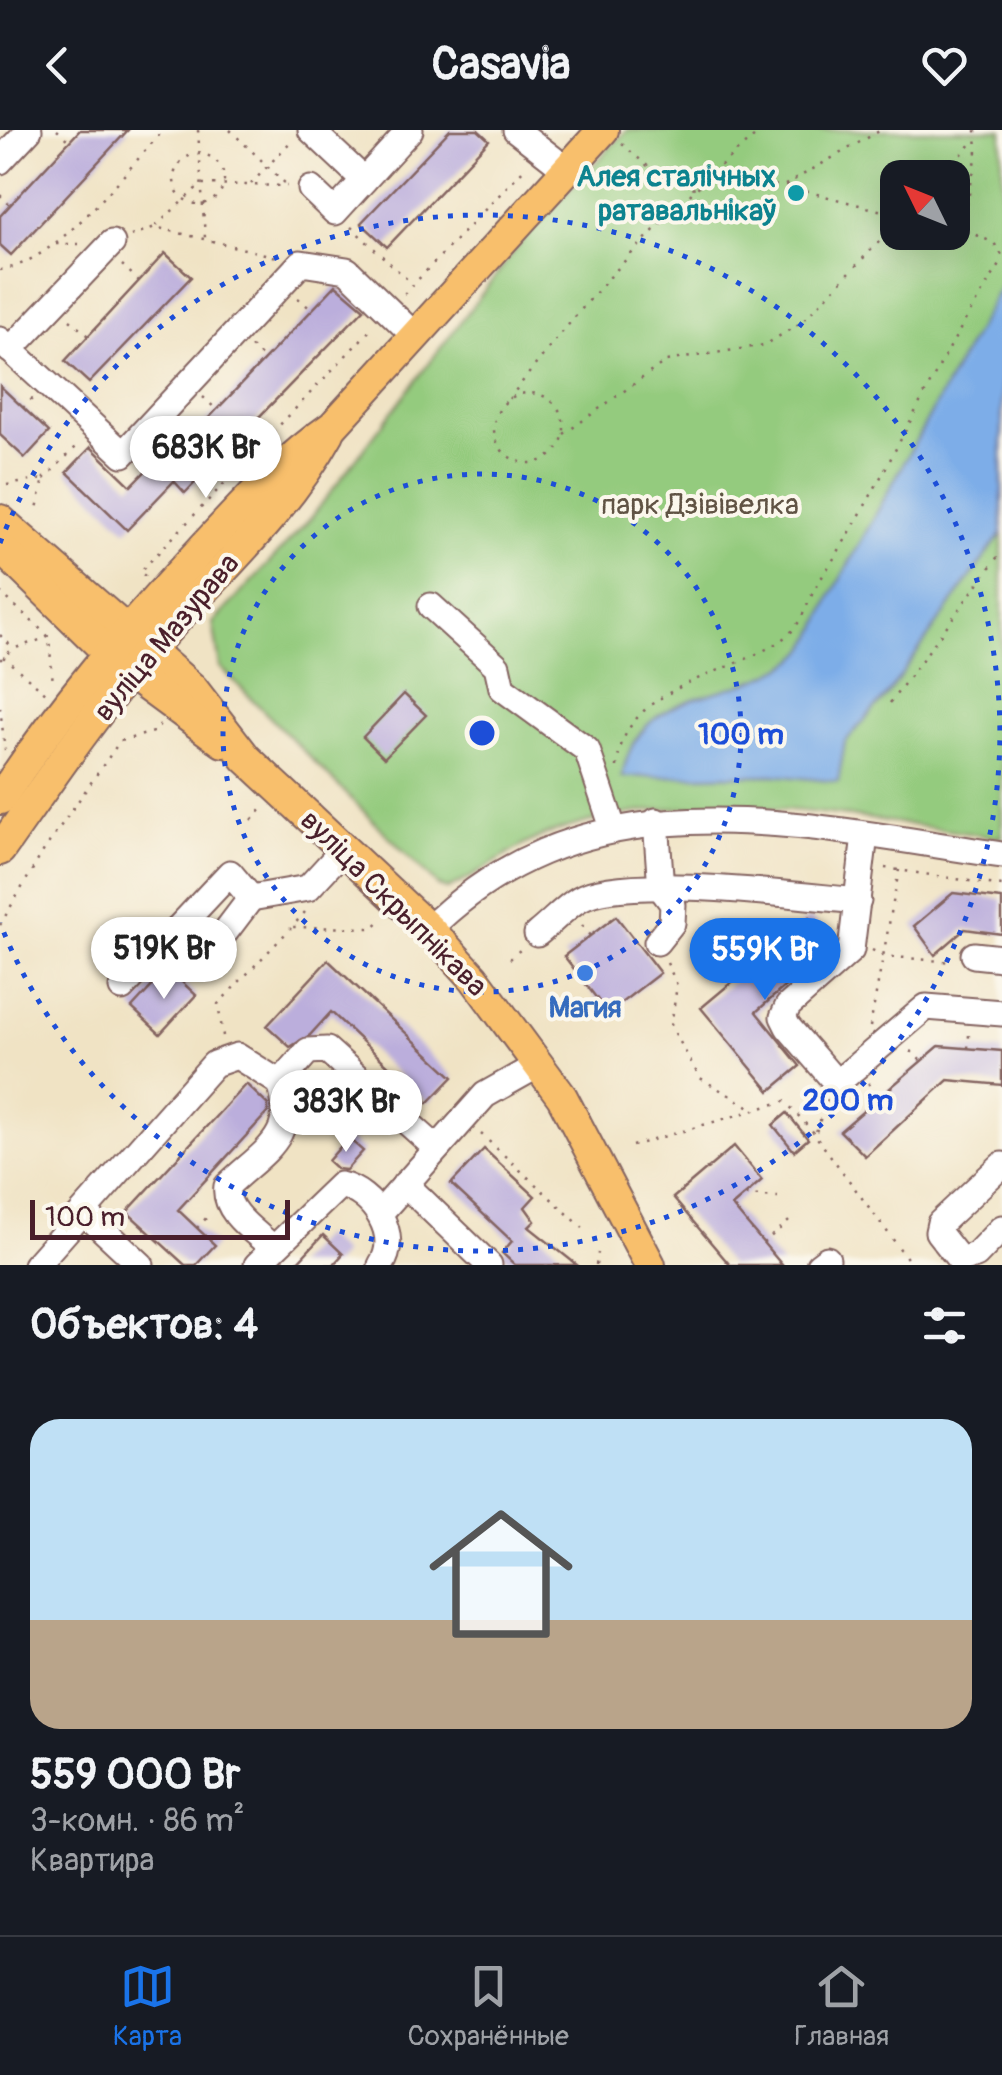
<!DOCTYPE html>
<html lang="ru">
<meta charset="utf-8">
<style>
:root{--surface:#171b24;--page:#242831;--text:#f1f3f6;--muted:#9ea1a6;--line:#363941;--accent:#1a73e8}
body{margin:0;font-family:Pangolin,sans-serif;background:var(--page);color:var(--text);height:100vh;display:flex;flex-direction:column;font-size:38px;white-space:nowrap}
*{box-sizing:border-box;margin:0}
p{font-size:32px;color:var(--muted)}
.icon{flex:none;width:55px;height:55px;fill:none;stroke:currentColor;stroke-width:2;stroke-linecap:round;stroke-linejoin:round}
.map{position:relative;height:1135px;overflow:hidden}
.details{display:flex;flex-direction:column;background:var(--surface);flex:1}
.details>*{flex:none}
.needle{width:65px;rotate:313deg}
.buttons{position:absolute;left:880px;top:30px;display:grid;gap:20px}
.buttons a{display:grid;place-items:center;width:90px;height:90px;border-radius:20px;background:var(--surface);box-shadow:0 10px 40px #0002;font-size:50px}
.scale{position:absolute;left:30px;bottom:25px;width:260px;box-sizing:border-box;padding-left:10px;border:5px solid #4a1f2b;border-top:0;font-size:28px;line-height:35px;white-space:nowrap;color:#4a1f2b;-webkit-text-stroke:8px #fbf7ec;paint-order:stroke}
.price{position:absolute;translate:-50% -85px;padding:0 22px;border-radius:35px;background:#fff;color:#222;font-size:32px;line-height:65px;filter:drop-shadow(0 2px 5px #0008)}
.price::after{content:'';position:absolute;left:50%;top:60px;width:30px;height:22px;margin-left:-15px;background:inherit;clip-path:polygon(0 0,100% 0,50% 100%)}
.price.selected{background:var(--accent);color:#fff}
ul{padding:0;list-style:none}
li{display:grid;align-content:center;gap:20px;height:530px;padding:0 30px}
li+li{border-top:2px solid var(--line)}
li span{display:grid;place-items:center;height:310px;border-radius:30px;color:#555}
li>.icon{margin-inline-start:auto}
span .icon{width:180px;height:180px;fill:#fffc;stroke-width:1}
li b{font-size:42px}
h2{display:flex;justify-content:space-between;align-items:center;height:120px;padding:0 30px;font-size:42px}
header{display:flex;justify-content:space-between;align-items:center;height:130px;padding:0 30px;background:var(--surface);font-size:45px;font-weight:700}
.tabs{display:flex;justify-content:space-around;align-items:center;height:140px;border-top:2px solid var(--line);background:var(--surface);font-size:28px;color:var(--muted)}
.tabs a{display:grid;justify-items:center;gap:5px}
.tabs .selected{color:var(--accent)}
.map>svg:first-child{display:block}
.green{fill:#94cb7e;stroke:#6f7554;stroke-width:2.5;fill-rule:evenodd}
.water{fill:#7dade8;stroke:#64668a;stroke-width:2.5}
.building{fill:#bbaedc}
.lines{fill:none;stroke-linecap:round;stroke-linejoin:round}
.minor-casing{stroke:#846461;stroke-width:29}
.major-casing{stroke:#846461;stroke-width:34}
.path{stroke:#846461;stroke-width:2.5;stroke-dasharray:2.5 8;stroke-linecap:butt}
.minor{stroke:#fff;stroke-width:25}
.major{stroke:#f8bf6c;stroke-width:30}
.ring{fill:none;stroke:#1d4ed8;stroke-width:5;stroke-dasharray:5 10}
.culture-dot{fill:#0f9aa8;stroke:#fbf7ec;stroke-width:4}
.shop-dot{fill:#3f7fe0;stroke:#fbf7ec;stroke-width:4}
.labels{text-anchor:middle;stroke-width:8;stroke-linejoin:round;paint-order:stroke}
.culture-label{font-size:30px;font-weight:bold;fill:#0d838f;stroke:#fbf7ec;text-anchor:end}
.park-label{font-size:30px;fill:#605344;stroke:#fbf7ec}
.street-label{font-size:30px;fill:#4a1f2b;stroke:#fbf7ec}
.shop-label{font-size:30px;font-weight:bold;fill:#366cbe;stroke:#fbf7ec}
.centre{fill:#1d4ed8;stroke:#fbf7ec;stroke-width:5}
.ring-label{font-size:30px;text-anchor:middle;font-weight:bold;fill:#1d4ed8;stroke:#fbf7ec;stroke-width:8;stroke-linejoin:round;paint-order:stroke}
</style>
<header><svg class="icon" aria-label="back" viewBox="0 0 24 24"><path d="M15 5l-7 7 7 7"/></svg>Casavia<svg class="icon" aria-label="heart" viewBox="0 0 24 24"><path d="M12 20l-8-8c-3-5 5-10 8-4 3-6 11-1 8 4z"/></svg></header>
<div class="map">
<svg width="1002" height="1135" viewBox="0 0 1002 1135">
<rect width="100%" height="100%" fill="#fbf7ec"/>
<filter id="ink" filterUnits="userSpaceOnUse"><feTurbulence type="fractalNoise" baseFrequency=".01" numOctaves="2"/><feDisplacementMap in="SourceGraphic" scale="20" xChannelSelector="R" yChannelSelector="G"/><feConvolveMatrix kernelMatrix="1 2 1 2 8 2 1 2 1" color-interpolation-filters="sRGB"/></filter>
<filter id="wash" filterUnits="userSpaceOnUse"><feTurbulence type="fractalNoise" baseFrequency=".0048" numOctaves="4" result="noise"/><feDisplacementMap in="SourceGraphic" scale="40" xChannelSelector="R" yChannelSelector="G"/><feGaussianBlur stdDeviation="2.25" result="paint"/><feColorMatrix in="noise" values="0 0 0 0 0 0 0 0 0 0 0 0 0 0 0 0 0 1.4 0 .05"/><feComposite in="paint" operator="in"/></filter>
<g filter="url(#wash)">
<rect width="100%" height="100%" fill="#f0e3c4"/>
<path class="green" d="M 627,0 L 1002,0 L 1002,708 C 850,688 697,651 548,704 C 512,717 482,745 447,759 L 438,756 L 220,537 L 213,493 L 311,388 L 529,102 ZM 898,48 L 952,48 L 952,102 L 898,102 Z"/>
<path class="water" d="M 1002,153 L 1002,403 L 887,565 L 845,612 L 838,652 L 773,645 L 622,647 C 639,555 726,574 790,533 C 813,519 820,491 830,468 Z"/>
<g id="blocks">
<g class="building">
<polygon points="80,0 128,0 11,125 0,115 0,86"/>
<polygon points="450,0 478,0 489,10 387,117 361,93"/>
<polygon points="165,123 191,147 89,253 65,231"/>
<polygon points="336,155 364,179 185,363 174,351 127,400 67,342 91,317 131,356 174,312 180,318"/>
<polygon points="0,256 49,302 25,328 0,305"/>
<polygon points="404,564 426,585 384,628 363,607"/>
<polygon points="953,763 1002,769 1002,804 965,799 935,825 914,796"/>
<polygon points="616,786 660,843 608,883 564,826"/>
<polygon points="810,787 833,814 756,882 800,936 770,961 701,878"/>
<polygon points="328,830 453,947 428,973 331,882 310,905 290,917 267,896"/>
<polygon points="168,839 196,865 160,904 132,878"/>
<polygon points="939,916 1002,921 1002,955 948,950 865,1026 840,1001"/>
<polygon points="246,954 268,975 268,982 178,1080 215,1115 196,1135 185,1135 127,1082"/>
<polygon points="787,983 808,1009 794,1021 773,995"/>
<polygon points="348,1008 363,1021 346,1040 337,1039 328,1031"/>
<polygon points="734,1016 762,1050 732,1076 782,1135 730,1135 673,1068"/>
<polygon points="484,1019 535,1066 525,1077 535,1091 529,1097 577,1135 515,1135 502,1123 512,1111 451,1054"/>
<polygon points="323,1105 343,1124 333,1135 295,1135"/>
</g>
</g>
</g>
<g filter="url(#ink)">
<use href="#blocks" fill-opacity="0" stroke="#846461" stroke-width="2.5"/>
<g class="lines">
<g class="minor-casing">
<g id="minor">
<polyline points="311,0 364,50"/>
<polyline points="516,0 566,39"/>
<polyline points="0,31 29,0"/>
<polyline points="311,59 335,82 410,0"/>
<polyline points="0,210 123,324 301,133 347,140 416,207"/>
<polyline points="10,220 112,113"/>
<polyline points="431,476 497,536 502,558 587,620 613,698"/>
<polyline points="656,691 661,758 673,774 672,793 657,812"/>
<polyline points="865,705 851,820 788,876 783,887 788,897 833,949 844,947 926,877 1002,883"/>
<polyline points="251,768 308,758 343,720"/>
<path d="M 429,799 C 591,639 801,696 1002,725"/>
<path d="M 537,804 C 551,793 564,778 579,769 C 623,743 801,766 858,771"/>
<polyline points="974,825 1002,828"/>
<polyline points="122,858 230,743 251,768 204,830"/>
<polyline points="280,953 308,921 327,920 436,1018"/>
<polyline points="1002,1035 940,1093 938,1102 960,1130 976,1125 1002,1098"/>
<polyline points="405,1054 489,1135"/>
<polyline points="85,1083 141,1135"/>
<polyline points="380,1083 485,965 540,934"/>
<path d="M 36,1135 L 214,934 L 237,926 L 280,953 C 298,1008 263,1021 227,1056 C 223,1082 256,1102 273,1118"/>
<path d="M 257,1135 L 340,1055 C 373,1062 401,1105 381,1135"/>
<polyline points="819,1135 827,1129"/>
</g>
</g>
<g class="major-casing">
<g id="major">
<polyline points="0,390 192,558 246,628 429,799 474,848 562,967 650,1135"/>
<polyline points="0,417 129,543 223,612"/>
<path d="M 0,669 C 59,579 127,499 201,420 C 243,375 282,331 333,296 L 603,0"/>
<path d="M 0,720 C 47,653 94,584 147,522 C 209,450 283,387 329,303"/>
</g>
</g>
<g class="path">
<polyline points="57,0 69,11"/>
<polyline points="198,0 205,108"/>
<polyline points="230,0 290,58"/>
<polyline points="976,0 977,24 962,99 994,113 1002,125"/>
<path d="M 622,14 C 647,35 667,58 702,58"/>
<circle cx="199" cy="49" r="25"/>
<polyline points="940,48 975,10"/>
<polyline points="251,54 294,8"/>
<polyline points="786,56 898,85"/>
<polyline points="743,57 785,55 881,0"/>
<polyline points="0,65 10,75"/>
<polyline points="156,96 201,54 287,56"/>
<polyline points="351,97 411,153"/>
<polyline points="131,106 155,97 277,127"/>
<polyline points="56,114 79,114"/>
<polyline points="122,135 139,151"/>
<path d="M 0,140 C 59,132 124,42 164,0"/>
<polyline points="404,164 526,37"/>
<polyline points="298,168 312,180"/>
<polyline points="70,190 88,206"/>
<polyline points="251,217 265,229"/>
<circle cx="529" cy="298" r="35"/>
<polyline points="203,267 217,280"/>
<path d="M 509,269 C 586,168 665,82 762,0"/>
<polyline points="23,278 33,268"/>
<polyline points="564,304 666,231 765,215 802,192 898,92"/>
<polyline points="44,349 78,315"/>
<polyline points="7,355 44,349 36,383"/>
<polyline points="145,446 140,442 374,196"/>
<polyline points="0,462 49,507 53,554"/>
<polyline points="0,505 11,516"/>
<polyline points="3,527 47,564"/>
<path d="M 0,530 C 18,510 37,517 54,501"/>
<polyline points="890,573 1002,421"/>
<polyline points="0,577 5,620"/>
<path d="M 617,637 C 623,549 739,548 790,503 C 804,490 809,466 820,450 C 888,348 933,233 1002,132"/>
<polyline points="252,690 264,677"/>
<polyline points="885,738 1002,756"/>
<polyline points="305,782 292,797 373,798 380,790"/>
<polyline points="0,795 44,720 120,611 154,602 160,595"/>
<polyline points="582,795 590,806"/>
<polyline points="872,820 883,826 952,832"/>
<polyline points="510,829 522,818"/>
<polyline points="667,833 677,855 671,896 700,948 755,980"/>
<polyline points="870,897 899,740"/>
<polyline points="223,906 218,874 291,798"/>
<polyline points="968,918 969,905"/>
<polyline points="911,921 921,931"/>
<polyline points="868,953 880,966"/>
<polyline points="827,969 815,1005 912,1135"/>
<polyline points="481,1004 583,1098"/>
<polyline points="632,1016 785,971 814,1003"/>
<polyline points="745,1065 778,1067"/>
<polyline points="197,1098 209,1085"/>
<polyline points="763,1113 794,1087"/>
<polyline points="596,1135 598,1123"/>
</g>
<use href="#minor" class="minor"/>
<use href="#major" class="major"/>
</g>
</g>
<g class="ring">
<circle cx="482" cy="603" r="259"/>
<path d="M0 413A518 518 0 1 1 0 793"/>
</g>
<circle class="culture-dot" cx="796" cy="63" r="10"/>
<circle class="shop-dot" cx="585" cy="843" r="10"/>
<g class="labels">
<g class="culture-label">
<text x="776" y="56">Алея сталічных<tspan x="776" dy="34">ратавальнікаў</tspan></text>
</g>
<g class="park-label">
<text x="700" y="384">парк Дзівівелка</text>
</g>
<g class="street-label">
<text transform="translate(166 507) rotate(-50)" y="10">вуліца Мазурава</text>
<text transform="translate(394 773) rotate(45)" y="10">вуліца Скрыпнікава</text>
</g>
<g class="shop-label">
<text x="585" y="887">Магия</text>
</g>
</g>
<circle cx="482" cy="603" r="15" class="centre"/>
<g class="ring-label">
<text x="741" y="614">100 m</text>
<text x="848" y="980">200 m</text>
</g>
</svg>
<div class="buttons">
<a><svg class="needle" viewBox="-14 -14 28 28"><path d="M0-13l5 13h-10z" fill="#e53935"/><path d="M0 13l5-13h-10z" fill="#9ea1a6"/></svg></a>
</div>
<div class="scale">100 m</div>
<b class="price" style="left:206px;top:371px">683K Br</b>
<b class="price" style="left:164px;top:872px">519K Br</b>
<b class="price selected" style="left:765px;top:873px">559K Br</b>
<b class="price" style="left:346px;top:1025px">383K Br</b>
</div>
<section class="details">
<h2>Объектов: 4<svg class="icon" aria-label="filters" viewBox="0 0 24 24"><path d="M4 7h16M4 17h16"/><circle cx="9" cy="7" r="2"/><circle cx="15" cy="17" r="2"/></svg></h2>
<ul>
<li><span style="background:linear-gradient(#bfe0f5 65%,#b9a48a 0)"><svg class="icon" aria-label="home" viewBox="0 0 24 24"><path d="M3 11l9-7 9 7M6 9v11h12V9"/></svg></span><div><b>559 000 Br</b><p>3-комн. · 86 m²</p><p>Квартира</p></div></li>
</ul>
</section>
<nav class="tabs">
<a class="selected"><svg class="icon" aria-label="map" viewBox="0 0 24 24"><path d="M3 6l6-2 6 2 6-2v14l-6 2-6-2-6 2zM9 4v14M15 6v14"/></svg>Карта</a>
<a><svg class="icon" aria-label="saved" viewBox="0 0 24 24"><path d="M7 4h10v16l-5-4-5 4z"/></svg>Сохранённые</a>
<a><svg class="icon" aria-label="home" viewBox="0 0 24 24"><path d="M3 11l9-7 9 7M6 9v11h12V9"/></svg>Главная</a>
</nav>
